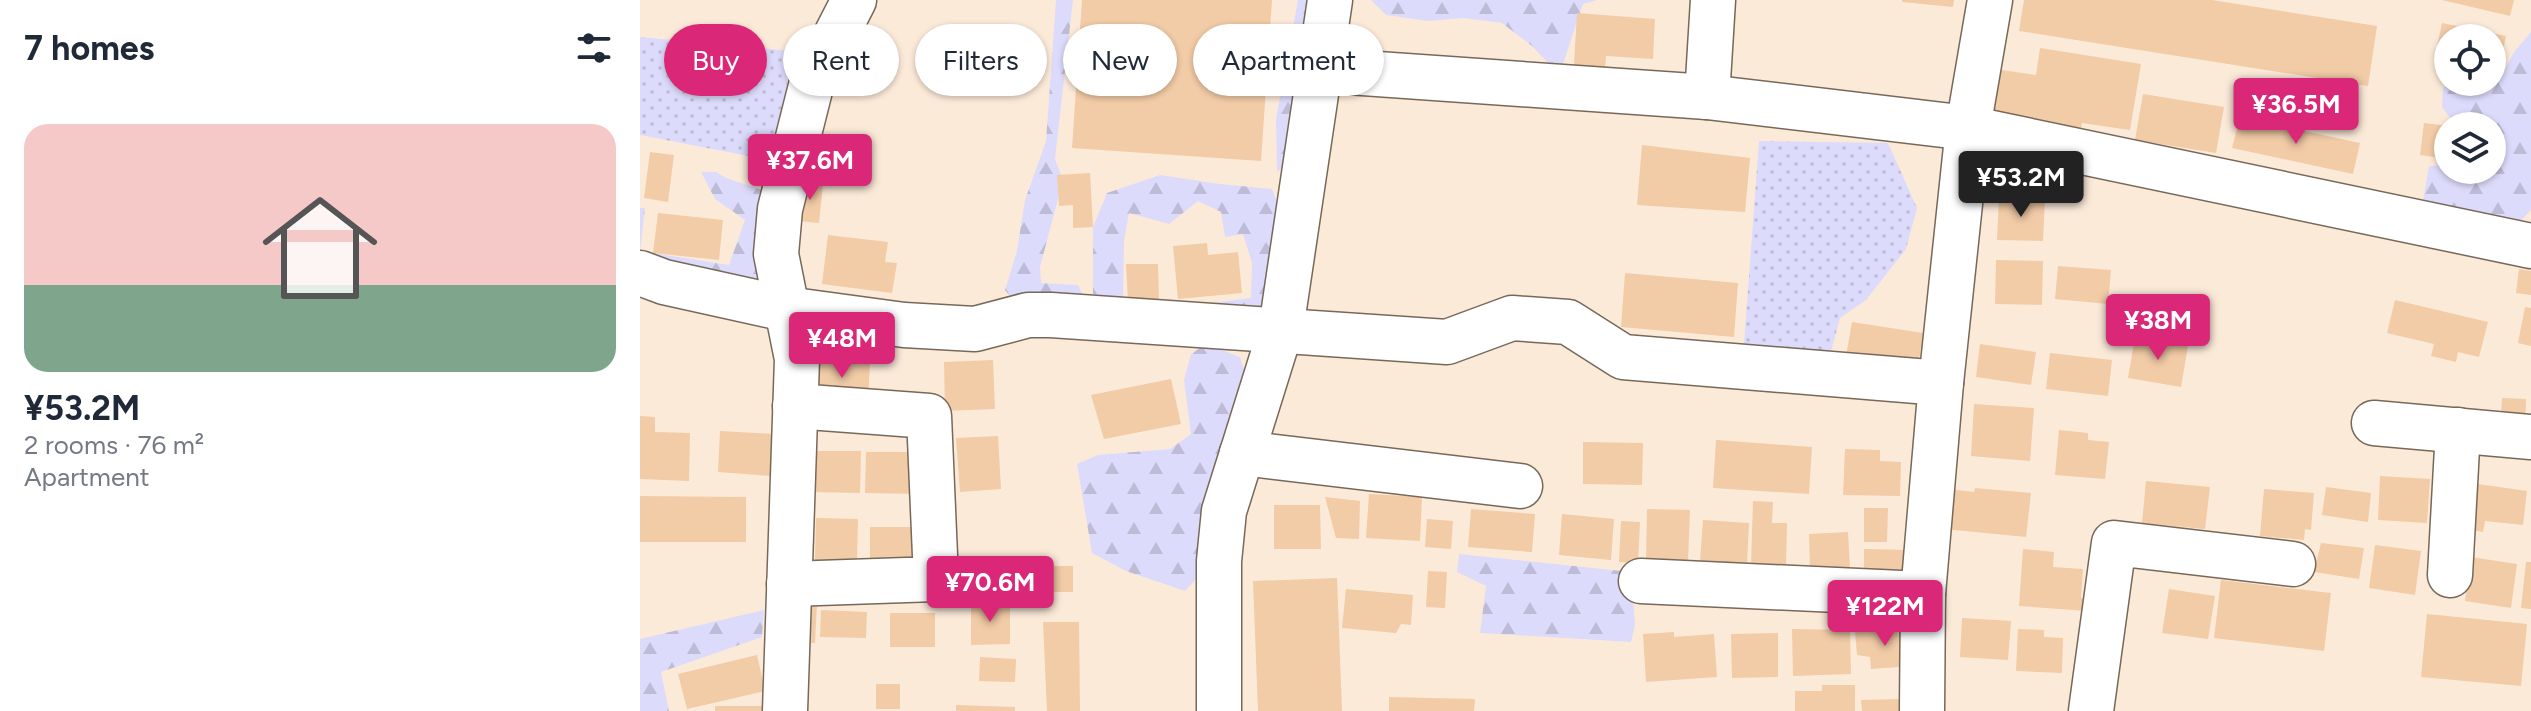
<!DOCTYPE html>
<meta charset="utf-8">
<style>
:root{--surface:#fff;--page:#f6f6f7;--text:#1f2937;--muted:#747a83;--line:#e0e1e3;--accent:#db2777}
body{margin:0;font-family:Figtree,sans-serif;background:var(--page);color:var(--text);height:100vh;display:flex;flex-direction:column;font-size:30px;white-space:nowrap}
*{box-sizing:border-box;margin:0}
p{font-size:26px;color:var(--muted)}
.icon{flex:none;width:44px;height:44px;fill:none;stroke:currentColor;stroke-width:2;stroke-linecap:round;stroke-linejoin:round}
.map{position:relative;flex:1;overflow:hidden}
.sheet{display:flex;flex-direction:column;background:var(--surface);width:640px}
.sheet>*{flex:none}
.banner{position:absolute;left:24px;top:24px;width:760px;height:72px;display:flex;gap:16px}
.controls{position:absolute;left:1794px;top:24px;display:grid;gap:16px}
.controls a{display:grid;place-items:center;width:72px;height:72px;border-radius:50%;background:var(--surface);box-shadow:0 2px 6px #0004;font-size:40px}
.price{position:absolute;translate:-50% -68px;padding:0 18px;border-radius:8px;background:var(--accent);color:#fff;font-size:26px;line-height:52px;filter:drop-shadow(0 2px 4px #0008)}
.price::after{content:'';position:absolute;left:50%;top:48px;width:24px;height:18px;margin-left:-12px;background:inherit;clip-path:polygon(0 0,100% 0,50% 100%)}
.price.active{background:#222;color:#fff}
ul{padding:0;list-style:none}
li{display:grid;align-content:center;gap:16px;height:424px;padding:0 24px}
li+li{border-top:2px solid var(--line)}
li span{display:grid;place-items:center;height:248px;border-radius:24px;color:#555}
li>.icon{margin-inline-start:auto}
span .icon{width:144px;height:144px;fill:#fffc;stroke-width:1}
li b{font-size:34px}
h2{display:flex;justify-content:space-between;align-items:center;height:96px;padding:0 24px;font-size:34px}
.pill{padding:0 28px;border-radius:36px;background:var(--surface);box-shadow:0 2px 6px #0004;font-size:28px;line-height:72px}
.pill.active{background:var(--accent);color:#fff}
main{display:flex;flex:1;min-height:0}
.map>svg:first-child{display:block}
.grass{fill:url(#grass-dots)}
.forest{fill:url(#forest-firs)}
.building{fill:#f2cba7}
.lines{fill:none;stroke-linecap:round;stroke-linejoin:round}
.minor-casing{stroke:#776859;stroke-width:47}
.minor{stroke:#fff;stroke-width:44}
</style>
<main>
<section class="sheet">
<h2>7 homes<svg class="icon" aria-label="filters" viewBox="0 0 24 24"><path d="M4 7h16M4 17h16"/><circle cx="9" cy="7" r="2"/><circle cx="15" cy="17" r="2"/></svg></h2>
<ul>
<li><span style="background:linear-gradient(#f6c9c9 65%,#7fa58c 0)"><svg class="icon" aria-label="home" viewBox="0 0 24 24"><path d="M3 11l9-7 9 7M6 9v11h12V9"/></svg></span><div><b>¥53.2M</b><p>2 rooms · 76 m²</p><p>Apartment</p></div></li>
</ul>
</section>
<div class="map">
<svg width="1891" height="711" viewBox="0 0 1891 711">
<defs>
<pattern id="grass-dots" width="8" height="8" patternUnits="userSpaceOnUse" patternTransform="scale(2)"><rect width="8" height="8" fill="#dddbfb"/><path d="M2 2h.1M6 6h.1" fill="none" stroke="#bdbbd6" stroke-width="1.8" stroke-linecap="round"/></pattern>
<pattern id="forest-firs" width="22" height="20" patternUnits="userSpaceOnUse" patternTransform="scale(2)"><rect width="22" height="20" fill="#dddbfb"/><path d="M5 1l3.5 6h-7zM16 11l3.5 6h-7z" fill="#bdbbd6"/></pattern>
</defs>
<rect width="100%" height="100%" fill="#fcead9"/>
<g class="grass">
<polygon points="0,37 152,51 135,161 0,135"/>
<polygon points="1119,141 1248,143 1277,208 1266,249 1226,300 1200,318 1188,363 1103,357"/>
</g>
<g class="forest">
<polygon points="416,0 433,0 415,159 423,180 400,267 401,283 438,285 447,304 379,307 365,290 377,251 385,200 406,141"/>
<polygon points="658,0 674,0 647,168 637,171 636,119"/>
<polygon points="731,0 957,0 943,4 923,64 911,66 892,46 862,23 823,18 788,21 746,15"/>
<polygon points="1891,32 1891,210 1872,230 1782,207 1789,166 1808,165 1808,170 1852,170 1852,126 1825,126 1825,122 1810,118 1802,107 1803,88 1813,82 1852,82 1852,76 1862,75 1874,52"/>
<polygon points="61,172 76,172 86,178 122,190 127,212 119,277 111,285 0,259 0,208 5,208 0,251 89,265 105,220 75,199"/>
<polygon points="520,175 580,184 632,189 639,207 626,292 618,319 548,306 611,298 612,263 603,234 585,237 581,212 558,201 529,224 489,213 484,241 483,301 453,296 453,227 467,193"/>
<polygon points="566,344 600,357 609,384 561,522 556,579 545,591 486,571 452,553 437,464 458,455 530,449 551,434 544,380 551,354"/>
<polygon points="819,554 991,572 995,625 991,642 840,633 846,586 817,572"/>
<polygon points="124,610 122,637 21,672 29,711 0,711 0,639"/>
</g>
<g class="building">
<polygon points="442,0 632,0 621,161 432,148"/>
<polygon points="1262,0 1314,0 1313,7 1262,2"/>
<polygon points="1384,0 1572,0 1737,26 1728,86 1379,31"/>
<polygon points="1802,0 1874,0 1870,16"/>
<polygon points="937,13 1015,19 1013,59 966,56 964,83 933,81"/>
<polygon points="1802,23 1866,36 1859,73 1852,72 1852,38 1808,38 1808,63 1794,61"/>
<polygon points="1400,48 1501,64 1490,130 1442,123 1441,130 1348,116 1355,69 1396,75"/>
<polygon points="1503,94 1584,107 1576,153 1495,140"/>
<polygon points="1600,117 1720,143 1713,174 1592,148"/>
<polygon points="1784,123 1808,126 1808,159 1780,155"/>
<polygon points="1002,145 1110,158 1105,212 997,205"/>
<polygon points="10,152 34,155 28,202 4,198"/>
<polygon points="450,173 453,227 433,228 433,205 419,206 417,175"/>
<polygon points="161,182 183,184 179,223 158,221"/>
<polygon points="1359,196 1405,198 1403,241 1357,240"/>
<polygon points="18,213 83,220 79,260 13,253"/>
<polygon points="188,235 248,242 245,262 257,263 252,293 182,284"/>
<polygon points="567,243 568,255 598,252 602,293 538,299 533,246"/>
<polygon points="1356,260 1403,261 1402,305 1355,304"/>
<polygon points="486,264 518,264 519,300 488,301"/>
<polygon points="1418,266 1471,270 1468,304 1415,299"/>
<polygon points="1879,269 1891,271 1891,295 1876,293"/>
<polygon points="985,273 1098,283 1094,337 981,327"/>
<polygon points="1755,300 1848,322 1839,357 1818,352 1816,362 1791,356 1794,344 1747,333"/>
<polygon points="1885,307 1891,308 1891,346 1878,343"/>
<polygon points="1212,322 1283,333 1278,367 1206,356"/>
<polygon points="173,331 196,331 196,352 177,352 177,342 173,342"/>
<polygon points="1495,337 1548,346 1541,387 1488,378"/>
<polygon points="212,339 225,339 225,354 212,355"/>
<polygon points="1340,344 1396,352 1391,385 1336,377"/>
<polygon points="1410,353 1472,360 1468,396 1406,389"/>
<polygon points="177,357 230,361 228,403 174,399"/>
<polygon points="353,360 355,409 305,411 304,362"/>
<polygon points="531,379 541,424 464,439 451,395"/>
<polygon points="1862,398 1886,399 1885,431 1860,430"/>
<polygon points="1334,404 1394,408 1390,461 1331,456"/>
<polygon points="0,416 15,417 15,432 50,433 49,481 0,479"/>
<polygon points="1419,430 1448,433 1448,440 1469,442 1465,479 1415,475"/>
<polygon points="80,431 134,434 131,476 78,472"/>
<polygon points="358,436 361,489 320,492 316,438"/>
<polygon points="1076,440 1172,447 1169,494 1073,488"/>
<polygon points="943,442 1003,443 1002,485 943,484"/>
<polygon points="1205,449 1240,450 1240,461 1261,462 1260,496 1203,495"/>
<polygon points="167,451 221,451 220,493 167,492"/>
<polygon points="226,452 279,452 279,494 225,493"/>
<polygon points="1740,476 1790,479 1787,523 1738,520"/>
<polygon points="1506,481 1570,487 1565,529 1502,523"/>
<polygon points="1838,484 1887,491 1883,525 1845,521 1843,532 1832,530"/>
<polygon points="1686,487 1731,493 1728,522 1682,515"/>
<polygon points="1335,488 1391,493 1386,537 1304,529 1307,489 1334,492"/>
<polygon points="1624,489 1674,493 1671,530 1665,529 1664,540 1620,536"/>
<polygon points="729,494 782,497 780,541 726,538"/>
<polygon points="0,496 106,497 106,542 0,542"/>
<polygon points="685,497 720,501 719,539 696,538"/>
<polygon points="1113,501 1133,502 1132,523 1147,523 1146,567 1111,566"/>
<polygon points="634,505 680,505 681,549 634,549"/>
<polygon points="1224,508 1248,508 1247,542 1224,542"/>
<polygon points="831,509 895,514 892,552 828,547"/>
<polygon points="1007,509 1050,510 1048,562 1006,561"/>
<polygon points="922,514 974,519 971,560 919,555"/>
<polygon points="176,518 218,519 217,561 175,560"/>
<polygon points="787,519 813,521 811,549 785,547"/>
<polygon points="1063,520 1109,523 1107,564 1060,561"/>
<polygon points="981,521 1000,522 998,563 979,562"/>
<polygon points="230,527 283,527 284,568 230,569"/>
<polygon points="1208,532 1210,568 1170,570 1169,534"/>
<polygon points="1681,543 1724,548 1719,579 1674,572"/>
<polygon points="1735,545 1781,551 1775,595 1729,588"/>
<polygon points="1224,549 1272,550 1272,578 1224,577"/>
<polygon points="1383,549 1414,552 1413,567 1443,569 1441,598 1447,599 1446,611 1379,606"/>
<polygon points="1831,557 1877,564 1871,608 1825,601"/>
<polygon points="1886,562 1891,562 1891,609 1881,608"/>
<polygon points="389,566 433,566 433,592 388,592"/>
<polygon points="788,571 807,572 805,608 786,607"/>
<polygon points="697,578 702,711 618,711 613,581"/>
<polygon points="1581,580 1691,593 1684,651 1574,638"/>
<polygon points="706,589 773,595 771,625 761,624 756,633 702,628"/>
<polygon points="1529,589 1575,596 1568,639 1522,633"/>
<polygon points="159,602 177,603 175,643 157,642"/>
<polygon points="331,604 370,604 370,644 331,645"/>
<polygon points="181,610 227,612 226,638 180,637"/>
<rect x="250" y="613" width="45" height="34"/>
<polygon points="1787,614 1887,624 1881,686 1781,677"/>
<polygon points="1322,618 1371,621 1368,660 1320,657"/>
<polygon points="403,622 439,622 440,711 407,711"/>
<polygon points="1257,628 1258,635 1270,634 1272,666 1231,669 1230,657 1217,655 1215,631"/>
<polygon points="1152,629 1210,630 1211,674 1153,676"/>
<polygon points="1378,629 1404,630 1404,637 1423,638 1422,673 1376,671"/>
<polygon points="1034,632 1034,637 1074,634 1077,677 1006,682 1003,634"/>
<polygon points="1138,633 1138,677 1092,678 1091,634"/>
<polygon points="117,655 125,691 47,709 38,674"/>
<polygon points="340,657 376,659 375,682 339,681"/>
<rect x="236" y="684" width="24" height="25"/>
<polygon points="1182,685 1215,685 1215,711 1155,711 1155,691 1182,691"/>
<polygon points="749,697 835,699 834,711 749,711"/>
<polygon points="1261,699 1261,711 1222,711 1221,700"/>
<polygon points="316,705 375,707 375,711 316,711"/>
<rect x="75" y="706" width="49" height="5"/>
</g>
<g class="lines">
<g class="minor-casing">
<g id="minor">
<polyline points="680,70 1067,97 1328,128 1891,246"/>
<polyline points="1067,97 1073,0"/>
<polyline points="0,273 24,282 146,309 264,325 335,329 388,315 411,315 807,342 872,318 928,322 983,357 1301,383"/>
<polyline points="1734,423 1891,437"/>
<polyline points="602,453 880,486"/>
<polyline points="1810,575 1818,430"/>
<polyline points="1001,581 1283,594"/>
<polyline points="149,584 296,579 289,416 155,406"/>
<polyline points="145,711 157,359 136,254 140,209 172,82 214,0"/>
<polyline points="579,711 579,561 584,511 641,329 690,0"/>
<polyline points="1282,711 1283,594 1301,383 1328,128 1350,0"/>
<polyline points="1451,711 1474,543 1653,564"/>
</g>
</g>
<use href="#minor" class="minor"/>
</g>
</svg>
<div class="controls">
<a><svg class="icon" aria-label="locate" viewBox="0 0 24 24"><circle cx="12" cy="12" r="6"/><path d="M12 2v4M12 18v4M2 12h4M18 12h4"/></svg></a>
<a><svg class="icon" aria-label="layers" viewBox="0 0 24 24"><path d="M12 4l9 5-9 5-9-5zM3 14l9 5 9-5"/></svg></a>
</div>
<b class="price" style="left:1656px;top:146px">¥36.5M</b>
<b class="price" style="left:170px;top:202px">¥37.6M</b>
<b class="price active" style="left:1381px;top:219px">¥53.2M</b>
<b class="price" style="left:1518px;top:362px">¥38M</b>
<b class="price" style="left:202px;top:380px">¥48M</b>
<b class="price" style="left:350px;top:624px">¥70.6M</b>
<b class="price" style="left:1245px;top:648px">¥122M</b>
<div class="banner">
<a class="pill active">Buy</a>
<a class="pill">Rent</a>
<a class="pill">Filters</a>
<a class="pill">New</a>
<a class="pill">Apartment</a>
</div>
</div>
</main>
